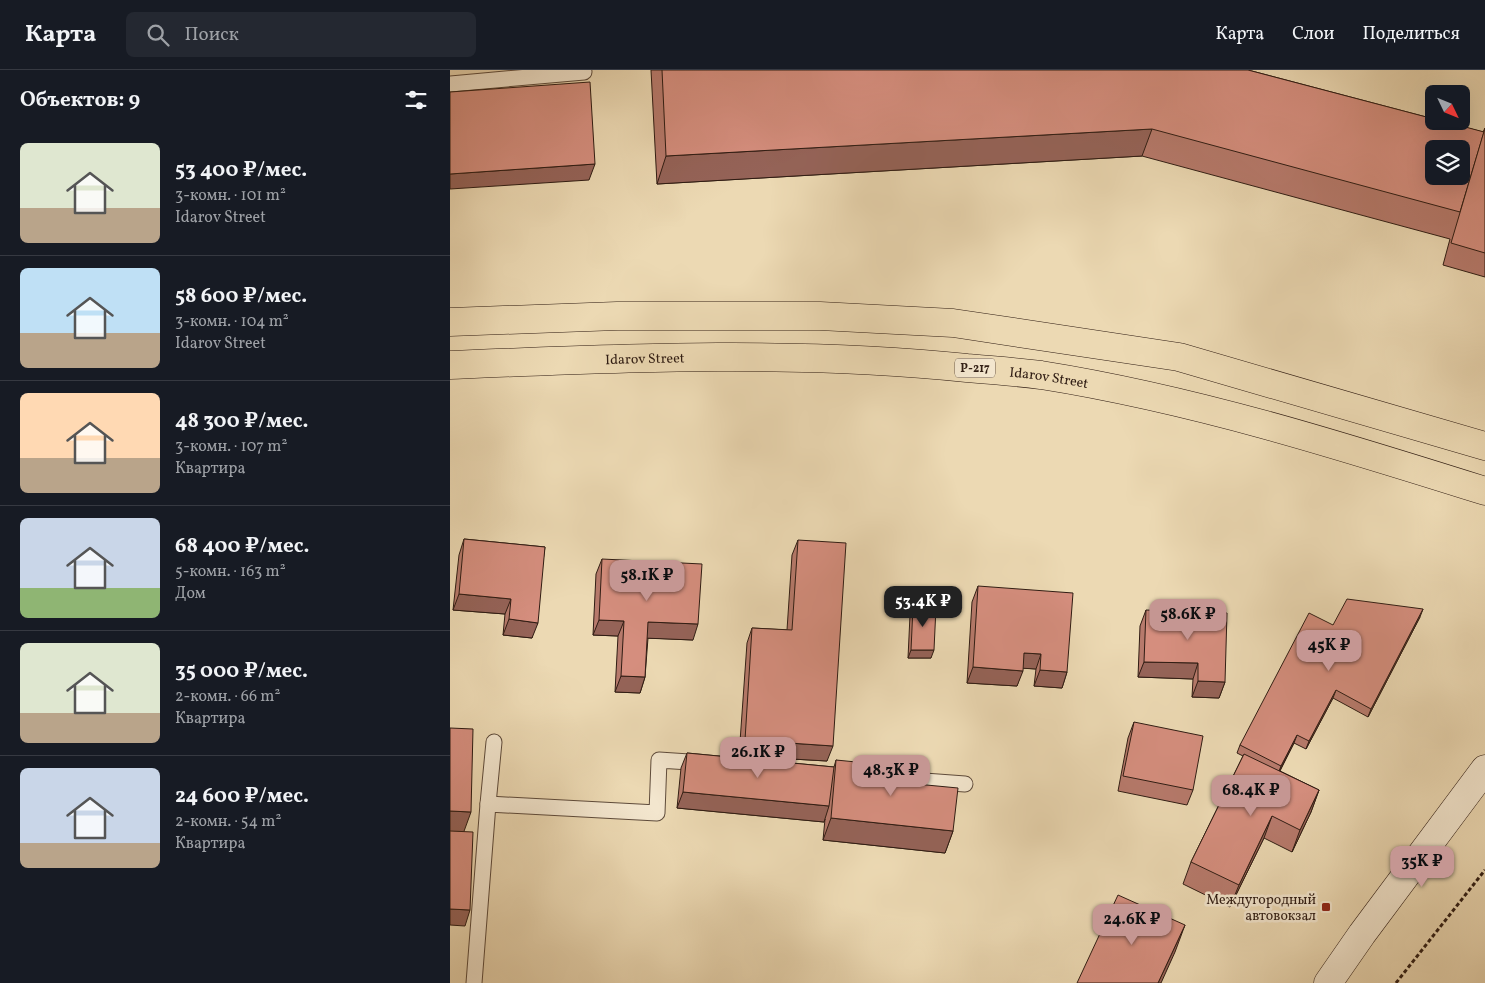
<!DOCTYPE html>
<html lang="ru">
<meta charset="utf-8">
<style>
:root{--surface:#171b24;--page:#242831;--text:#f1f3f6;--muted:#9ea1a6;--line:#363941;--accent:#c59692}
body{margin:0;font-family:Vollkorn,serif;background:var(--page);color:var(--text);height:100vh;display:flex;flex-direction:column;font-size:19px;white-space:nowrap}
*{box-sizing:border-box;margin:0}
p{font-size:16px;color:var(--muted)}
.icon{flex:none;width:28px;height:28px;fill:none;stroke:currentColor;stroke-width:2;stroke-linecap:round;stroke-linejoin:round}
.map{position:relative;flex:1;overflow:hidden}
.drawer{display:flex;flex-direction:column;background:var(--surface);width:450px}
.drawer>*{flex:none}
.needle{width:32px;rotate:133deg}
.buttons{position:absolute;left:975px;top:15px;display:grid;gap:10px}
.buttons a{display:grid;place-items:center;width:45px;height:45px;border-radius:8px;background:var(--surface);box-shadow:0 5px 20px #0002;font-size:25px}
.price{position:absolute;translate:-50% -42px;padding:0 11px;border-radius:10px;background:var(--accent);color:#111;font-size:16px;line-height:32px;filter:drop-shadow(0 1px 2px #0008)}
.price::after{content:'';position:absolute;left:50%;top:30px;width:15px;height:11px;margin-left:-8px;background:inherit;clip-path:polygon(0 0,100% 0,50% 100%)}
.price.selected{background:#222;color:#fff}
ul{padding:0;list-style:none}
li{display:flex;align-items:center;gap:15px;height:125px;padding:0 20px}
li+li{border-top:1px solid var(--line)}
li span{display:grid;place-items:center;flex:none;width:140px;height:100px;border-radius:8px;color:#555}
li>.icon{margin-inline-start:auto}
span .icon{width:60px;height:60px;fill:#fffc;stroke-width:1}
li b{font-size:21px}
h2{display:flex;justify-content:space-between;align-items:center;height:60px;padding:0 20px;font-size:21px}
header{display:flex;align-items:center;gap:30px;box-sizing:border-box;height:70px;padding:0 25px;background:var(--surface);border-bottom:1px solid var(--line)}
header strong{font-size:24px}
nav{display:flex;gap:28px;margin-inline-start:auto;font-size:18px}
.search{width:350px;height:45px;background:var(--page);display:flex;align-items:center;gap:12px;box-sizing:border-box;padding:0 18px;border-radius:8px;color:var(--muted);font-size:19px}
main{display:flex;flex:1;min-height:0}
.map>svg:first-child{display:block}
.lines{fill:none;stroke-linecap:round;stroke-linejoin:round}
.lane-casing{stroke:#5e4b3b;stroke-width:17}
.secondary-casing{stroke:#2f1c13;stroke-width:29}
.primary-casing{stroke:#2f1c13;stroke-width:29}
.path{stroke:#2f1c13;stroke-width:3;stroke-dasharray:4 2.5;stroke-linecap:butt}
.lane{stroke:#f3e6ce;stroke-width:15}
.secondary{stroke:#f3e6ce;stroke-width:28}
.primary{stroke:#ecd9b3;stroke-width:28}
.wall{fill:#b77a6c;stroke:#2f1c13}
.shaded-wall{fill:#956358;stroke:#2f1c13}
.building{fill:#d58e7e;stroke:#2f1c13;fill-rule:evenodd}
.poi-dot{fill:#8f2418;stroke:#f3e6ce;stroke-width:2}
.labels{text-anchor:middle;stroke-width:5;stroke-linejoin:round;paint-order:stroke}
.shield{fill:#f3e6ce;stroke:#6a594b;stroke-width:1}
.shield-label{font-size:12px;font-weight:bold;fill:#2f1c13}
.street-label{font-size:14px;fill:#2f1c13;stroke:#f3e6ce}
.poi-label{font-size:14px;fill:#2f1c13;stroke:#f3e6ce;text-anchor:end}
</style>
<header>
<strong>Карта</strong>
<div class="search"><svg class="icon" aria-label="search" viewBox="0 0 24 24"><circle cx="10" cy="10" r="6"/><path d="M15 15l6 6"/></svg>Поиск</div>
<nav><a>Карта</a><a>Слои</a><a>Поделиться</a></nav>
</header>
<main>
<section class="drawer">
<h2>Объектов: 9<svg class="icon" aria-label="filters" viewBox="0 0 24 24"><path d="M4 7h16M4 17h16"/><circle cx="9" cy="7" r="2"/><circle cx="15" cy="17" r="2"/></svg></h2>
<ul>
<li><span style="background:linear-gradient(#dfe7d0 65%,#b9a48a 0)"><svg class="icon" aria-label="home" viewBox="0 0 24 24"><path d="M3 11l9-7 9 7M6 9v11h12V9"/></svg></span><div><b>53 400 ₽/мес.</b><p>3-комн. · 101 m²</p><p>Idarov Street</p></div></li>
<li><span style="background:linear-gradient(#bfe0f5 65%,#b9a48a 0)"><svg class="icon" aria-label="home" viewBox="0 0 24 24"><path d="M3 11l9-7 9 7M6 9v11h12V9"/></svg></span><div><b>58 600 ₽/мес.</b><p>3-комн. · 104 m²</p><p>Idarov Street</p></div></li>
<li><span style="background:linear-gradient(#ffd9b3 65%,#b9a48a 0)"><svg class="icon" aria-label="home" viewBox="0 0 24 24"><path d="M3 11l9-7 9 7M6 9v11h12V9"/></svg></span><div><b>48 300 ₽/мес.</b><p>3-комн. · 107 m²</p><p>Квартира</p></div></li>
<li><span style="background:linear-gradient(#c9d6e8 70%,#8fb573 0)"><svg class="icon" aria-label="home" viewBox="0 0 24 24"><path d="M3 11l9-7 9 7M6 9v11h12V9"/></svg></span><div><b>68 400 ₽/мес.</b><p>5-комн. · 163 m²</p><p>Дом</p></div></li>
<li><span style="background:linear-gradient(#dfe7d0 70%,#b9a48a 0)"><svg class="icon" aria-label="home" viewBox="0 0 24 24"><path d="M3 11l9-7 9 7M6 9v11h12V9"/></svg></span><div><b>35 000 ₽/мес.</b><p>2-комн. · 66 m²</p><p>Квартира</p></div></li>
<li><span style="background:linear-gradient(#c9d6e8 75%,#b9a48a 0)"><svg class="icon" aria-label="home" viewBox="0 0 24 24"><path d="M3 11l9-7 9 7M6 9v11h12V9"/></svg></span><div><b>24 600 ₽/мес.</b><p>2-комн. · 54 m²</p><p>Квартира</p></div></li>
</ul>
</section>
<div class="map">
<svg width="1035" height="913" viewBox="0 0 1035 913">
<rect width="100%" height="100%" fill="#ecd9b3"/>
<filter id="stains"><feTurbulence type="fractalNoise" baseFrequency=".004" numOctaves="4"/><feColorMatrix values="0 0 0 0 .2 0 0 0 0 .09 0 0 0 0 .02 0 0 0 .5 -.17"/></filter>
<radialGradient id="worn" r=".72"><stop offset=".6" stop-color="#630" stop-opacity="0"/><stop offset="1" stop-color="#630" stop-opacity=".3"/></radialGradient>
<g class="lines">
<g class="lane-casing">
<g id="lane">
<polyline points="0,14 134,2"/>
<polyline points="447,709 515,714"/>
<polyline points="38,734 44,672"/>
<polyline points="24,913 38,734 207,743 209,690 254,693"/>
</g>
</g>
<g class="secondary-casing">
<polyline id="secondary" points="878,913 912,864 1035,699"/>
</g>
<g class="primary-casing">
<g id="primary">
<polyline points="0,252 167,246 370,246 503,253 729,287 1035,376"/>
<path id="s1" d="M 0,295 C 172,288 345,280 517,298 C 542,300 566,302 591,305 C 742,329 889,375 1035,421"/>
</g>
</g>
<polyline class="path" points="946,913 1035,800"/>
<use href="#lane" class="lane"/>
<use href="#secondary" class="secondary"/>
<use href="#primary" class="primary"/>
</g>
<g class="wall">
<polygon points="201,0 798,0 1033,62 1035,58 1035,207 993,195 1000,169 692,86 207,114"/>
<polygon points="14,469 95,477 82,568 53,565 55,544 3,540 9,485"/>
<polygon points="348,470 377,691 289,686 297,573 302,558 337,560 342,485"/>
<polygon points="152,489 243,570 198,568 195,607 190,623 165,622 168,566 143,565 146,504"/>
<polygon points="528,516 617,602 612,618 584,616 586,599 573,598 567,616 517,613 522,532"/>
<polygon points="463,537 481,588 458,588 460,545"/>
<polygon points="696,540 775,612 769,628 742,627 743,609 688,607 690,556"/>
<polygon points="970,547 918,647 883,628 856,679 844,673 830,701 869,720 861,742 842,782 814,768 780,837 733,814 741,792 793,686 787,683 790,675 883,555"/>
<polygon points="684,652 743,720 737,735 668,721 678,668"/>
<polygon points="237,683 384,697 386,690 466,714 503,761 495,783 373,770 375,749 374,752 227,738 231,698"/>
</g>
<g class="shaded-wall">
<polygon points="702,59 692,86 207,114 216,86"/>
<polygon points="145,94 139,110 0,119 0,104"/>
<polygon points="9,524 61,529 55,544 3,540"/>
<polygon points="973,539 970,547 918,647 921,639"/>
<polygon points="59,549 88,553 82,568 53,565"/>
<polygon points="149,550 174,551 168,566 143,565"/>
<polygon points="198,552 248,554 243,570 193,568"/>
<polygon points="461,580 484,580 481,588 458,588"/>
<polygon points="574,583 591,584 586,599 569,598"/>
<polygon points="694,592 748,593 743,609 688,607"/>
<polygon points="523,597 573,601 567,616 517,613"/>
<polygon points="590,600 617,602 612,618 584,616"/>
<polygon points="171,606 195,607 190,623 165,622"/>
<polygon points="748,611 775,612 769,628 742,627"/>
<polygon points="886,620 883,628 856,679 859,671"/>
<polygon points="847,665 844,673 828,704 831,696"/>
<polygon points="295,670 383,676 377,691 289,686"/>
<polygon points="869,720 861,742 842,782 850,760"/>
<polygon points="233,722 379,736 374,752 227,738"/>
<polygon points="0,741 21,742 13,764 0,764"/>
<polygon points="822,746 814,768 780,837 789,815"/>
<polygon points="381,748 503,761 495,783 373,770"/>
<polygon points="0,839 20,840 15,856 0,855"/>
<polygon points="735,855 725,882 711,913 708,913"/>
</g>
<g class="building">
<path d="M 212,0 L 798,0 L 984,49 L 984,51 L 993,51 L 1034,62 L 1010,142 L 702,59 L 216,86 ZM 984,79 L 1011,79 L 1011,106 L 984,106 Z"/>
<polygon points="140,12 145,94 0,104 0,22"/>
<polygon points="1035,58 1035,183 1001,173"/>
<polygon points="14,469 95,477 88,553 59,549 61,529 9,524"/>
<polygon points="348,470 396,473 383,676 295,670 302,558 342,560"/>
<polygon points="152,489 252,494 248,554 198,552 195,607 171,606 174,551 149,550"/>
<polygon points="528,516 623,523 617,602 590,600 591,584 574,583 573,601 523,597"/>
<polygon points="897,529 973,539 921,639 886,620 859,671 847,665 831,696 790,675 859,543 883,555"/>
<polygon points="463,537 486,537 484,580 461,580"/>
<polygon points="696,540 777,543 775,612 748,611 748,593 694,592"/>
<polygon points="684,652 753,666 743,720 673,706"/>
<polygon points="0,658 23,659 21,742 0,741"/>
<polygon points="237,683 384,697 379,736 233,722"/>
<polygon points="794,684 869,720 850,760 822,746 789,815 741,792"/>
<polygon points="386,690 467,698 466,714 508,718 503,761 381,748"/>
<polygon points="0,761 23,762 20,840 0,839"/>
<polygon points="668,825 735,855 708,913 627,913"/>
</g>
<rect class="poi-dot" x="871" y="832" width="10" height="10" rx="2.5"/>
<g class="labels">
<rect class="shield" x="505" y="288.5" width="40" height="19" rx="4"/>
<g class="shield-label">
<text x="525" y="302">Р-217</text>
</g>
<g class="street-label">
<text dy="5" stroke="none"><textPath href="#s1" startOffset="195">Idarov Street</textPath></text>
<text dy="5" stroke="none"><textPath href="#s1" startOffset="600">Idarov Street</textPath></text>
</g>
<g class="poi-label">
<text x="866" y="834">Междугородный<tspan x="866" dy="16">автовокзал</tspan></text>
</g>
</g>
<rect width="100%" height="100%" filter="url(#stains)"/>
<rect width="100%" height="100%" fill="url(#worn)"/>
</svg>
<div class="buttons">
<a><svg class="needle" viewBox="-14 -14 28 28"><path d="M0-13l5 13h-10z" fill="#e53935"/><path d="M0 13l5-13h-10z" fill="#9ea1a6"/></svg></a>
<a><svg class="icon" aria-label="layers" viewBox="0 0 24 24"><path d="M12 4l9 5-9 5-9-5zM3 14l9 5 9-5"/></svg></a>
</div>
<b class="price" style="left:197px;top:532px">58.1K ₽</b>
<b class="price selected" style="left:473px;top:558px">53.4K ₽</b>
<b class="price" style="left:738px;top:571px">58.6K ₽</b>
<b class="price" style="left:879px;top:602px">45K ₽</b>
<b class="price" style="left:308px;top:709px">26.1K ₽</b>
<b class="price" style="left:441px;top:727px">48.3K ₽</b>
<b class="price" style="left:801px;top:747px">68.4K ₽</b>
<b class="price" style="left:972px;top:818px">35K ₽</b>
<b class="price" style="left:682px;top:876px">24.6K ₽</b>
</div>
</main>
